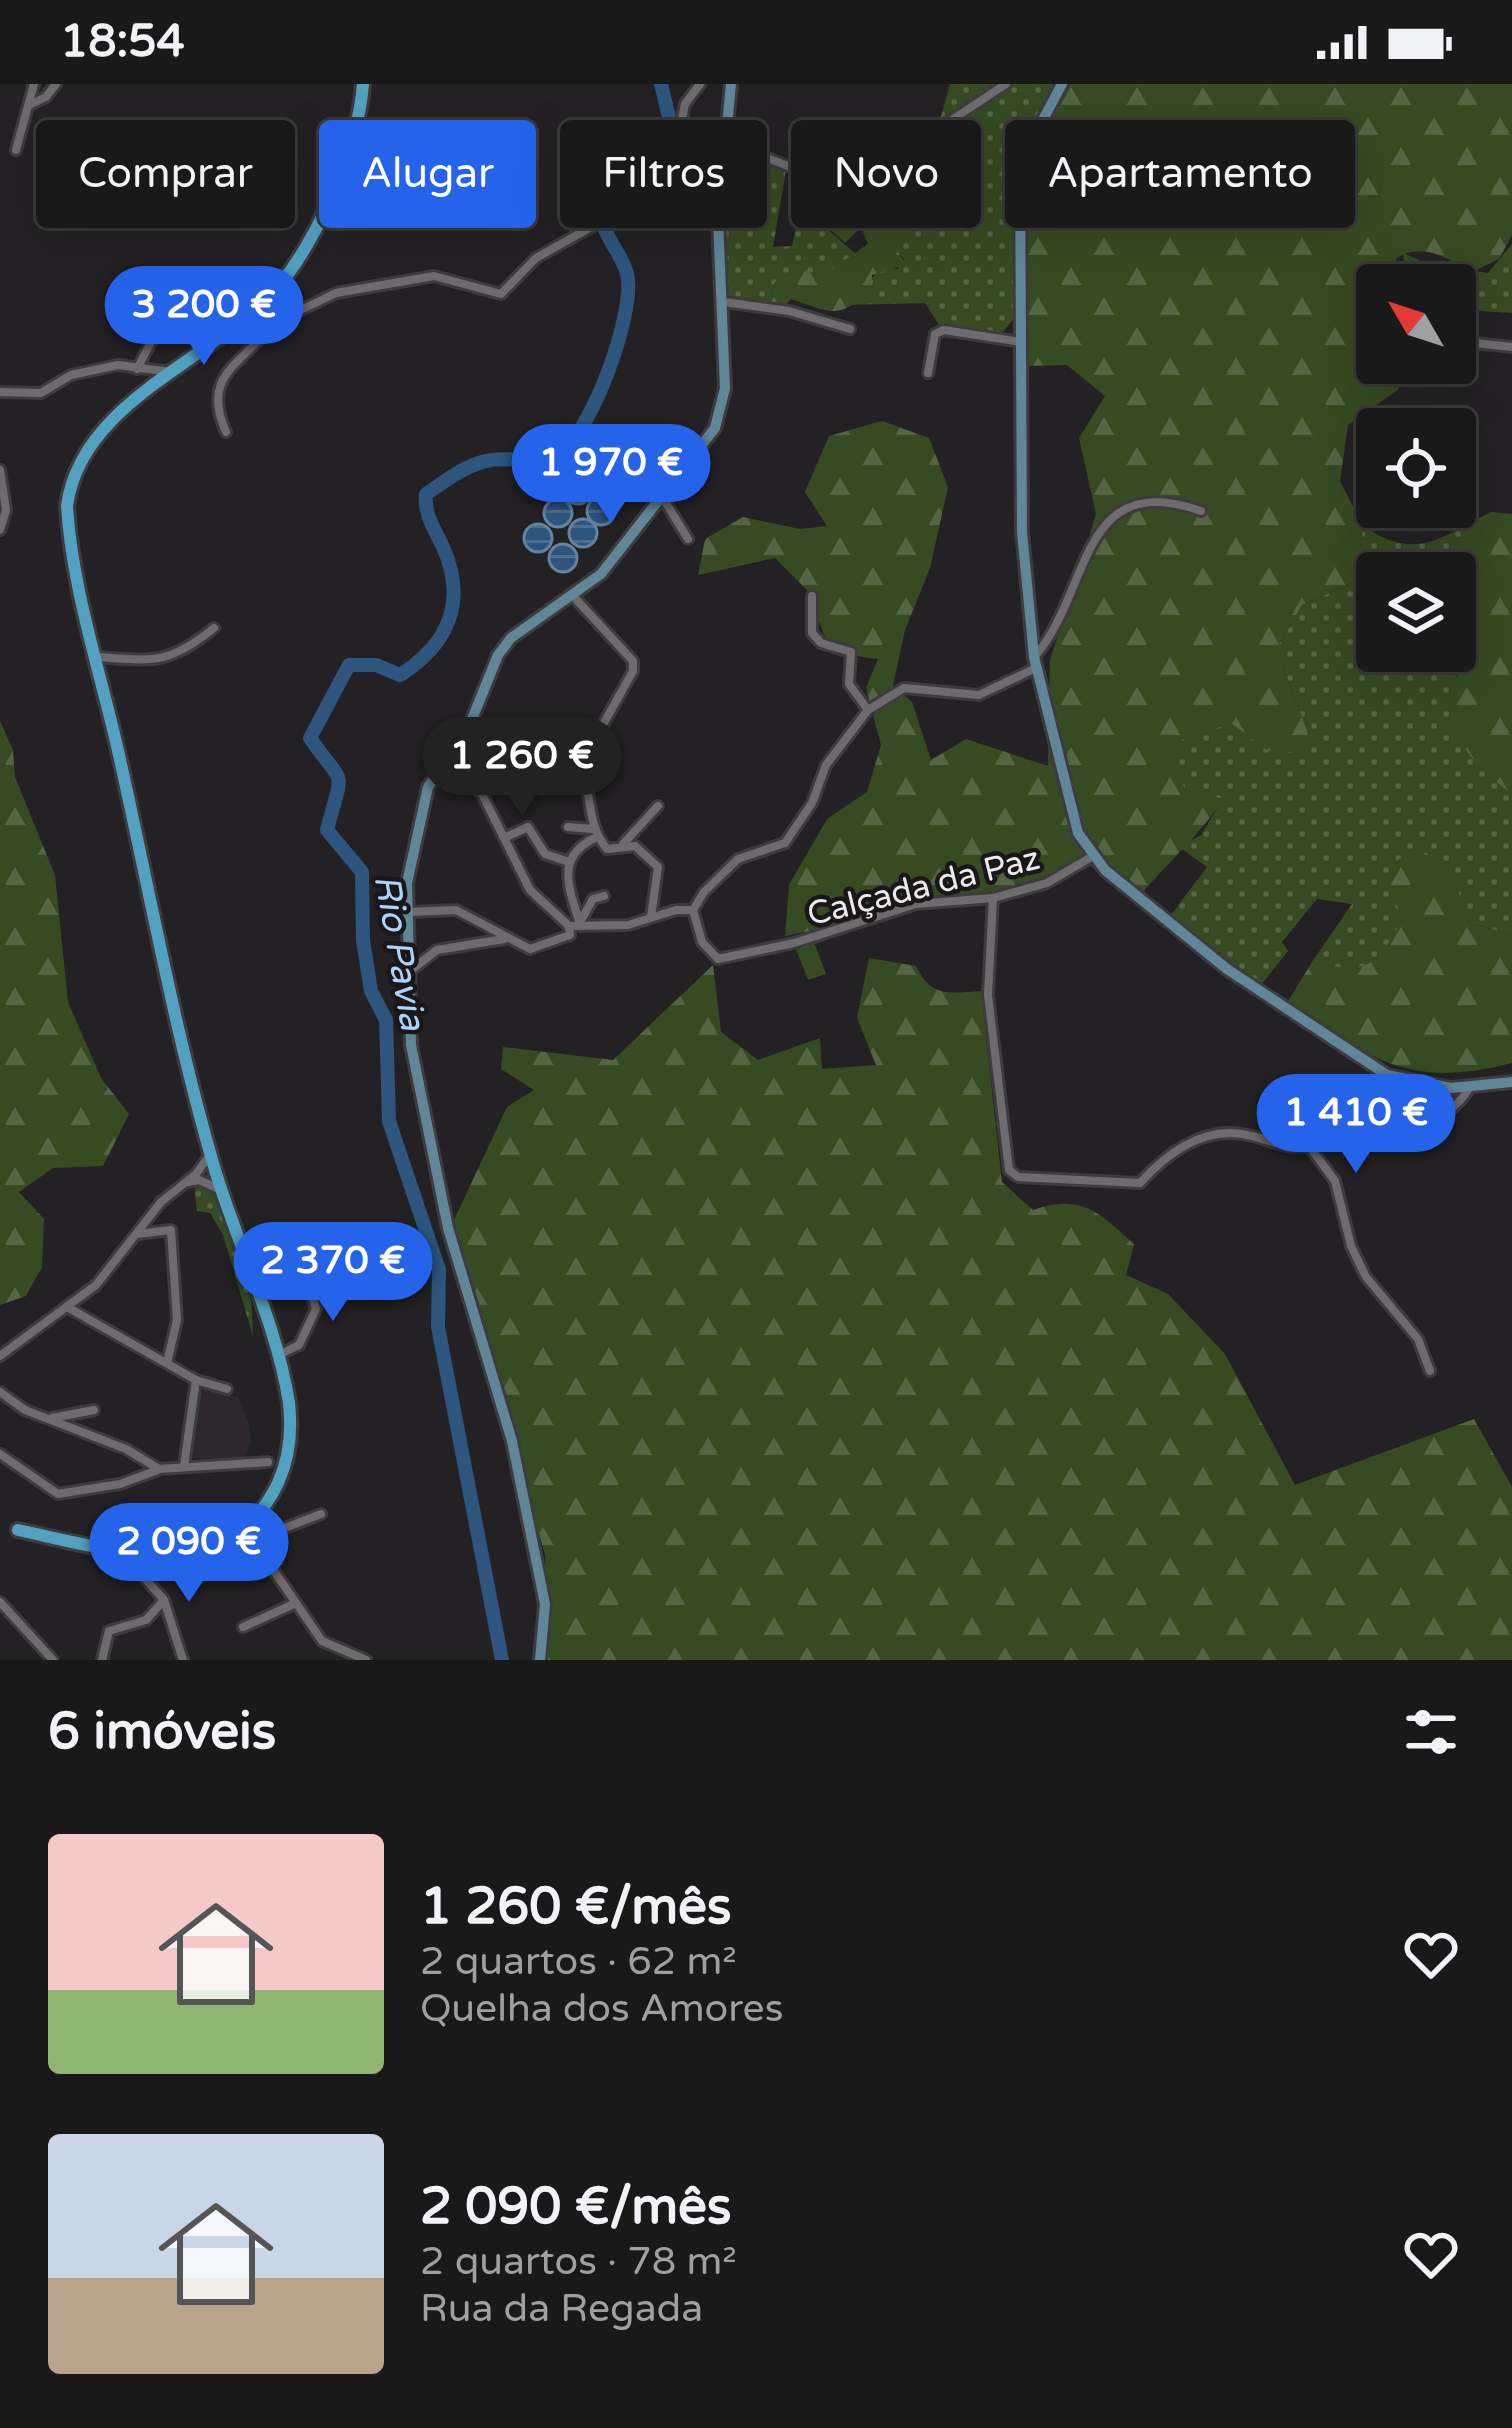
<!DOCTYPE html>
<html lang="pt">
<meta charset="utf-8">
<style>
:root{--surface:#1a191a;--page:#272627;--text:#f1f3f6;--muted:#9fa0a2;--line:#383839;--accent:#2563eb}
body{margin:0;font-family:"Varela Round",sans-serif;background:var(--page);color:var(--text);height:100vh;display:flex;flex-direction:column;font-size:45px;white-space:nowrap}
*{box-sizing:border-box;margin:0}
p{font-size:39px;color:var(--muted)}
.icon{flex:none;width:66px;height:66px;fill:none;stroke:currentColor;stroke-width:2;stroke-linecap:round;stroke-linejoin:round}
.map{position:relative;height:1576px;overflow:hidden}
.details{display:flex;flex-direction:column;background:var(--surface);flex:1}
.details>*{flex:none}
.hud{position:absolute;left:36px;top:36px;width:1440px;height:108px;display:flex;gap:24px}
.needle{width:78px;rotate:309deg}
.buttons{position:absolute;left:1356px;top:180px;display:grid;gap:24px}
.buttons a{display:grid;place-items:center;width:120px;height:120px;border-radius:12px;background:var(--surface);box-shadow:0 12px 48px #0002,0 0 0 3px var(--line);font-size:60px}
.price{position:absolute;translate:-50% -102px;padding:0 27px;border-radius:42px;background:var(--accent);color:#fff;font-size:39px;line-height:78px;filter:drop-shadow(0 3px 6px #0008)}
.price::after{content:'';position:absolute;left:50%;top:72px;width:36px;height:27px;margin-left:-18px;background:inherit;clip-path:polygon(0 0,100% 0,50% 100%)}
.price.on{background:#222;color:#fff}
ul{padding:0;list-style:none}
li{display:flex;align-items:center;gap:36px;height:300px;padding:0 48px}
li span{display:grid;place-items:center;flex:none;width:336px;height:240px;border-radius:12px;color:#555}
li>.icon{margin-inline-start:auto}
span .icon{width:144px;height:144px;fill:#fffc;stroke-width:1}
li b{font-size:51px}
h2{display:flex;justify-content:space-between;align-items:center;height:144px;padding:0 48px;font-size:51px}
.pill{padding:0 42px;border-radius:12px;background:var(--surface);box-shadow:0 12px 48px #0002,0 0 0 3px var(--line);font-size:42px;line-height:108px}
.pill.on{background:var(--accent);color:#fff}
.status{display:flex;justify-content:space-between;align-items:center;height:84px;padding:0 60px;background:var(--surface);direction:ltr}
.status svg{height:33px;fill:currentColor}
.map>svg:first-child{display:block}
.built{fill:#2e272e}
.grass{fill:url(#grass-dots)}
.forest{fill:url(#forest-firs)}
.cemetery{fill:url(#cemetery-stones)}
.green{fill:#364b22}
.water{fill:url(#water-rules);stroke:#66829f;stroke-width:3}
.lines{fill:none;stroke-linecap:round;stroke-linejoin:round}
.river{stroke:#2d557e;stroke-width:14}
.street-casing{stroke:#3d3b3d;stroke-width:14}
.secondary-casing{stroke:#3d3b3d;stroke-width:16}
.primary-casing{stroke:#3d3b3d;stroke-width:18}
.street{stroke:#6e6b6e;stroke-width:8}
.secondary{stroke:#608698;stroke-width:10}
.primary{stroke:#52a1c1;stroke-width:12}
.labels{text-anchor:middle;stroke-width:9;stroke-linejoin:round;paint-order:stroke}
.street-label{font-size:33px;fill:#eceaec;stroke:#1a1719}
.water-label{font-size:36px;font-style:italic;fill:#aed3fa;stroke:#1a1719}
</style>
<div class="status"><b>18:54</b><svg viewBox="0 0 49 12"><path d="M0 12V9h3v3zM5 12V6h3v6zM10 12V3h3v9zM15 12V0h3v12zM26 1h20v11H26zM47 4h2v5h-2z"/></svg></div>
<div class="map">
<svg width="1512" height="1576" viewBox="0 0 1512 1576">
<defs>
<pattern id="grass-dots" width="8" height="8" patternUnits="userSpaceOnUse" patternTransform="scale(3)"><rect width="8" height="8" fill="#364b22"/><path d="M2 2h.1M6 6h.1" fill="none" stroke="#536542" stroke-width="1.8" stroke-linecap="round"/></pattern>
<pattern id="forest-firs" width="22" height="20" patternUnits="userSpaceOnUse" patternTransform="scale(3)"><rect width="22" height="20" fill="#364b22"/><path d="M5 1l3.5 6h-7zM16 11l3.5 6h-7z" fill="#536542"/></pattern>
<pattern id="cemetery-stones" width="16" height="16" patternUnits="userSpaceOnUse" patternTransform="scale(3)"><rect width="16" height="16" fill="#364b22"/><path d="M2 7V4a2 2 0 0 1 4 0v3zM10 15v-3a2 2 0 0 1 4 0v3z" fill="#536542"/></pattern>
<pattern id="water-rules" width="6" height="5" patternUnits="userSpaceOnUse" patternTransform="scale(3)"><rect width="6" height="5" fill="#2d557e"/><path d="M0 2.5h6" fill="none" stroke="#4c6e90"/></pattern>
</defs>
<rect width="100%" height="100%" fill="#232123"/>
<polygon class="built" points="209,1303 239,1314 249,1340 251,1359 244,1374 190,1374 199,1311"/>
<g class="grass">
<path d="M 950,0 L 1066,0 L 1016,79 L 1015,233 L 1002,249 L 939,241 L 925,219 L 848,221 L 859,217 C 868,198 873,182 898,185 L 904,175 L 897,165 L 899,143 C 857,130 868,112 862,74 L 912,61 L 941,32 Z"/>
<polygon points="736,67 786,86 773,163 792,162 796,143 811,131 857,171 820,193 779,190 766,219 729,214 723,159 729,72"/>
<polygon points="1512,160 1512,229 1465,226 1455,201 1407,201 1403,169 1435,183 1488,189"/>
<path d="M 1491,428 C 1482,452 1463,463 1454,489 L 1377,489 L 1377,567 L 1455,567 L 1455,550 L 1462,562 L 1506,578 L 1456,591 C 1447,648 1466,676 1512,710 L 1512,851 L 1469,839 L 1457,804 L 1404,832 L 1381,875 L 1350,887 L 1312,878 L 1352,820 L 1317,815 L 1282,858 L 1288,867 L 1261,901 L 1170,832 L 1207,783 L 1179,763 L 1201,751 L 1222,716 L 1184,706 L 1175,658 L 1232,638 L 1267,666 L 1308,649 L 1276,565 L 1302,521 L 1356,497 L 1363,442 C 1417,478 1439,454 1491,428 Z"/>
<polygon points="194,1100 209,1102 219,1112 251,1211 253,1252 223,1151 210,1129 197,1127"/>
</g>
<g class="forest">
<path d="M 1066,0 L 1512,0 L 1512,151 L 1499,175 L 1472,188 C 1449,174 1419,157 1396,175 L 1394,201 L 1377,201 L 1377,279 L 1396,279 L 1399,305 L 1348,341 L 1340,397 L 1363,442 L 1356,497 L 1302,521 L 1276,565 L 1308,649 L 1299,669 L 1267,666 L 1231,639 L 1176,658 L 1184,706 L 1223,715 C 1200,752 1168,777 1140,812 L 1093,772 L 1019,803 L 785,852 L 789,801 L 827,735 L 867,708 L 881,661 L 866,604 L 878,575 L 861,573 L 825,553 L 807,506 L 775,474 L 698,491 L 705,455 L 743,433 L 800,445 L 827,442 L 805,408 L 829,352 L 882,337 L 929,354 L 948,403 L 930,484 L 905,546 L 893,601 L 912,618 L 931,676 L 966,655 L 1048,682 L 1050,576 L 1096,430 L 1079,354 L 1105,312 L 1067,281 L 1027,282 C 1014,231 1004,130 1017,79 C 1024,49 1048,24 1066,0 Z"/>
<path d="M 874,135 L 899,143 L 902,156 L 897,165 L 906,181 L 872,191 L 872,206 C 836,237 831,228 791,215 L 783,223 L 766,219 L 779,190 L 804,185 L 820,193 L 868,160 L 863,148 Z"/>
<path d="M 1491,428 L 1512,430 L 1512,710 C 1487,692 1455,663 1450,630 C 1447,609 1463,585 1461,564 C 1458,534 1445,494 1463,464 C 1471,449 1484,445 1491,428 Z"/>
<polygon points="0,637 13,666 15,693 55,791 68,918 101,994 129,1030 103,1082 53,1084 19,1108 44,1135 42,1183 26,1212 0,1221"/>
<path d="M 1424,766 L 1457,804 L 1469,839 L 1512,851 L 1512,979 C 1405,1006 1374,975 1287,919 L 1312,878 C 1370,892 1377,882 1404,832 L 1391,813 L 1390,783 L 1403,772 Z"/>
<path d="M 869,874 L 916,882 C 931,914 949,909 981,907 L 1002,1098 L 1033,1126 C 1081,1109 1099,1128 1134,1160 L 1126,1191 L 1168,1210 L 1225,1270 L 1295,1401 L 1474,1335 L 1512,1403 L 1512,1576 L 548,1576 L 545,1471 L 452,1140 L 507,1023 L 534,1006 L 501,985 L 503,963 L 613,976 L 713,881 L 721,948 L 758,976 L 820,954 L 822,985 L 876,981 L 857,934 Z"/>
</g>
<polygon class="cemetery" points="841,100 873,131 845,159 812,129"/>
<polygon class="green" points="814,858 826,890 808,896 796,865"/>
<g class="water">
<circle cx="578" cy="406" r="14"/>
<circle cx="601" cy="427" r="14"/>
<circle cx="558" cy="429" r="14"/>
<circle cx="583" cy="449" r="14"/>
<circle cx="538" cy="454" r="14"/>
<circle cx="563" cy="474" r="14"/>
</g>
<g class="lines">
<path class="river" d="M 502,1576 L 438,1243 L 439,1186 L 389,1037 L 386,936 L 371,907 L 363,856 L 362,788 L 327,746 C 344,680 346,706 310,654 L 349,581 L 376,581 L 400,591 C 449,560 467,517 443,463 C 434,444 424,431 426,410 C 446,397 466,380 491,376 C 513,373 545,380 563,366 C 594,341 632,235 628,195 C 625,169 594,146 602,118 C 609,94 644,78 662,63 L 669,33 L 661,0"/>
<g class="street-casing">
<g id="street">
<polyline points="29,21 46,13 56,0"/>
<polyline points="726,58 798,86 944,41 1006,0"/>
<polyline points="16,66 34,0"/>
<polyline points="724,218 789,227 850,245"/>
<polyline points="244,239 272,240 336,209 434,192 501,210 536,174 632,120 677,59 685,20 700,0"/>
<polyline points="1455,257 1512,263"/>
<polyline points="137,285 165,231"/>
<polyline points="928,289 935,250 944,246 1021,258"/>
<polyline points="0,308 41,309 71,291 118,281 171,288"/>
<path d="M 226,348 C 201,291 240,282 271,242"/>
<polyline points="0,386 6,426 0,446"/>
<polyline points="663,414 688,455"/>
<path d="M 573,512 L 633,577 L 633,587 L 581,680 C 592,709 586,740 607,765 L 635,762 L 658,783 L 651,833"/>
<polyline points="812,512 812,549 821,559 851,568 849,600 868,626"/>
<path d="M 1035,572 C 1092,507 1078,384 1201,427"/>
<path d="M 97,573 C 154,577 168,581 214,544"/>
<polyline points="443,678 482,710 530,806 569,842 628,841 676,826 693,826 702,858 718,875 794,859 916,820 993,814 1047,799 1093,772"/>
<polyline points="568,743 593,745"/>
<polyline points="506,753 528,743 545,770 569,778"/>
<polyline points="623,760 658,722"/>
<path d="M 993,814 L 988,911 L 1009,1086 L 1018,1093 L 1140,1099 C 1169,1067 1208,1040 1252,1052 C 1273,1057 1287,1066 1309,1062"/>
<polyline points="693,826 704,808 738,775 785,759 812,719 826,681 868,626 904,604 979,611 1036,584"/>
<polyline points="409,828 456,826 530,865 570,851 569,842"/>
<polyline points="580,838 593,815 604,812"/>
<path d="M 580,840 C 569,804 554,772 597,753"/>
<polyline points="410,887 437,866 504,855"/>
<polyline points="188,1098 199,1096 219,1105"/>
<polyline points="137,1150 171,1146 177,1236 167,1279"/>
<polyline points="67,1223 196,1296 227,1305"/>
<polyline points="0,1272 96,1201 161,1118 196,1090 209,1072"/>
<polyline points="277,1272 299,1261 316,1225 301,1171"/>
<path d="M 1430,1287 L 1418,1255 L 1366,1193 L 1351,1162 L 1335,1097 L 1309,1062 C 1315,1006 1420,1085 1470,1003"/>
<polyline points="0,1308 25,1326 126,1365 159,1385 268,1378"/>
<polyline points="52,1334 94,1326"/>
<polyline points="0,1370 58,1410 120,1400 158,1386"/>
<polyline points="184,1382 196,1296"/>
<polyline points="244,1443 322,1557 366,1576"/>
<polyline points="256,1455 321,1430"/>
<polyline points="123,1469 164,1516 183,1576"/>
<polyline points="0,1518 53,1576"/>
<polyline points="243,1543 296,1519"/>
<polyline points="102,1576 109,1547 146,1536 164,1516"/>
</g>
</g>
<g class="secondary-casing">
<g id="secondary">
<polyline points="1062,0 1020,79 1022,448 1034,573 1078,749 1105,786 1227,885 1387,991 1451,1004 1512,998"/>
<polyline points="540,1576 545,1520 512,1357 448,1144 411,961 407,799 428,703 466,650 498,571 511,554 601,490 715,344 725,304 718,135 731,0"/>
</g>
</g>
<g class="primary-casing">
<g id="primary">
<path d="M 18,1446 C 106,1465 228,1505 278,1399 C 289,1375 292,1346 289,1319 C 277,1241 238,1162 215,1086 C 175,950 150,809 119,671 C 101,590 72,505 67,422 C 80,322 201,280 266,216 C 313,169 358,66 363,0"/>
<polyline points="126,1460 178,1462 212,1453"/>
</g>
</g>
<use href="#street" class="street"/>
<use href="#secondary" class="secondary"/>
<use href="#primary" class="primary"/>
</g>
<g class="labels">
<g class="street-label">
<text transform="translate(923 801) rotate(-14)" y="12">Calçada da Paz</text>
</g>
<g class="water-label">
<text transform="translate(401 868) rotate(80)" y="13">Rio Pavia</text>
</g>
</g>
</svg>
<div class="buttons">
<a><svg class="needle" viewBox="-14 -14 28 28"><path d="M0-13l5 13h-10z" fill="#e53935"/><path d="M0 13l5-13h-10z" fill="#9fa0a2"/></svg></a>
<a><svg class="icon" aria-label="locate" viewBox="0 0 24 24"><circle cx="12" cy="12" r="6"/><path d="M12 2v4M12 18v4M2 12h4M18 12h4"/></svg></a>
<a><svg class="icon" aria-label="layers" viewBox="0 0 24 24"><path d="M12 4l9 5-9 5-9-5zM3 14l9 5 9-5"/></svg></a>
</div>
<b class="price" style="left:204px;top:284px">3 200 €</b>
<b class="price" style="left:611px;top:442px">1 970 €</b>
<b class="price on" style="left:522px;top:735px">1 260 €</b>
<b class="price" style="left:1356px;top:1092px">1 410 €</b>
<b class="price" style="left:333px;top:1240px">2 370 €</b>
<b class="price" style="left:189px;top:1521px">2 090 €</b>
<div class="hud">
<a class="pill">Comprar</a>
<a class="pill on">Alugar</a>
<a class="pill">Filtros</a>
<a class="pill">Novo</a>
<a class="pill">Apartamento</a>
</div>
</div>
<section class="details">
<h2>6 imóveis<svg class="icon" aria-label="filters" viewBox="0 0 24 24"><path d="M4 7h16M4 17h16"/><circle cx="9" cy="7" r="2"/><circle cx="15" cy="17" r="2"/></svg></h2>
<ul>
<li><span style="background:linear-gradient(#f6c9c9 65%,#8fb573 0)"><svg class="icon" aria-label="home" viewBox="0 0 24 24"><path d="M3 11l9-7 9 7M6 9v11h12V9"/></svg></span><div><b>1 260 €/mês</b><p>2 quartos · 62 m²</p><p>Quelha dos Amores</p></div><svg class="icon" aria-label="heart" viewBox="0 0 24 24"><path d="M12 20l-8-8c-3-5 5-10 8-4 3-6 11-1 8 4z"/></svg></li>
<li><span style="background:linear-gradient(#c9d6e8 60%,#b9a48a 0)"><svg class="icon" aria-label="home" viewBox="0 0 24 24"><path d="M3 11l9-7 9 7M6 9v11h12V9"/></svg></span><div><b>2 090 €/mês</b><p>2 quartos · 78 m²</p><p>Rua da Regada</p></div><svg class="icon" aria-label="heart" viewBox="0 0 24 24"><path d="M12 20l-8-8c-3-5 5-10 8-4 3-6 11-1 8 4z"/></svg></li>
</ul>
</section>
